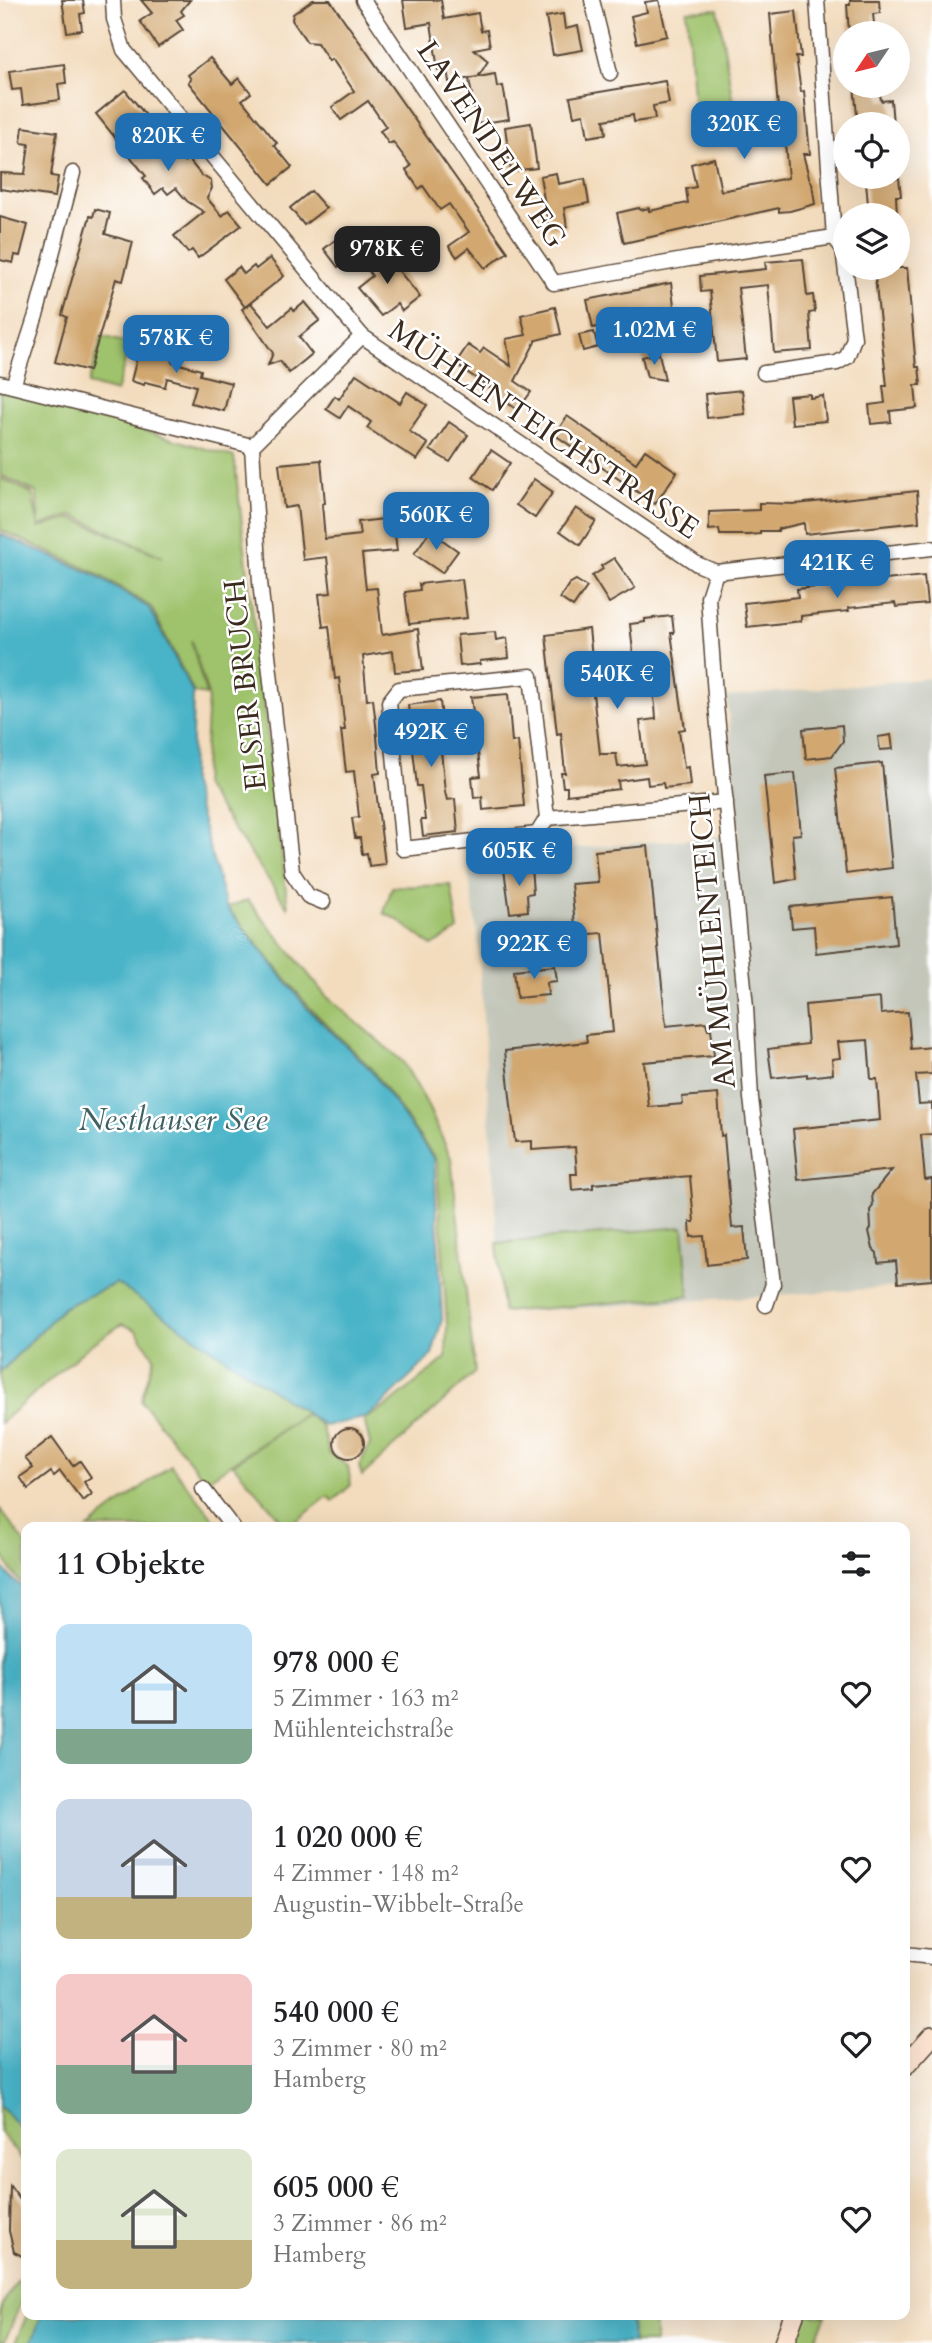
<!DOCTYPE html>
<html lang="de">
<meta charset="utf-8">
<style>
:root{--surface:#fff;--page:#f2f2f2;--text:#202124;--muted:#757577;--accent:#1f6fb2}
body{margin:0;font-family:Cardo,serif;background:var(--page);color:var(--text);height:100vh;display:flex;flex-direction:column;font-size:26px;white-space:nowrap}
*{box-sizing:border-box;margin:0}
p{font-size:23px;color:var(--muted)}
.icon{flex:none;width:38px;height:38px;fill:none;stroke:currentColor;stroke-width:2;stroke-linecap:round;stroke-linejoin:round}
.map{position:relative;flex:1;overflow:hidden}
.details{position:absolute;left:21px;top:1522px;width:889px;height:798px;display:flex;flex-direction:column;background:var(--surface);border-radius:14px;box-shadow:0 7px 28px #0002}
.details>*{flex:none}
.needle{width:46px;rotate:235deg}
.tools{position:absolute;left:833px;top:21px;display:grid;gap:14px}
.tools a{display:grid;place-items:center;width:77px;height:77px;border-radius:50%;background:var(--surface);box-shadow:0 7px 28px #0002;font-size:35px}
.price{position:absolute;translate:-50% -60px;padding:0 16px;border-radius:14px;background:var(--accent);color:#fff;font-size:23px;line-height:46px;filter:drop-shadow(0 2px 4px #0008)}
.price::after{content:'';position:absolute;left:50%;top:42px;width:21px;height:16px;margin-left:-10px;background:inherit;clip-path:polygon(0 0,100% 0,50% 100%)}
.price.current{background:#222;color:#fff}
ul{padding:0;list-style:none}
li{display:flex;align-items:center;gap:21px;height:175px;padding:0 35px}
li span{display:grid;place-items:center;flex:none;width:196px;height:140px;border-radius:14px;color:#555}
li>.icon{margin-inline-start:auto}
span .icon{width:84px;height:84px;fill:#fffc;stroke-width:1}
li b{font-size:30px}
h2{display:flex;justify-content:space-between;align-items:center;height:84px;padding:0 35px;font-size:30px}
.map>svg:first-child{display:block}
.industrial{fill:#c3c6b9}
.green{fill:#9fc26c;stroke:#6d7645;stroke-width:2}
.water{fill:#4ab4c8;stroke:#426f73;stroke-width:2}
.building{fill:#d2a770}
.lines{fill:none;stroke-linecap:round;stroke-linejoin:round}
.street-casing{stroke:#574536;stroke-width:17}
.secondary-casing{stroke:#574536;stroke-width:22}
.street{stroke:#fff;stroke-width:14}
.secondary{stroke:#fde4d1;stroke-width:19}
.labels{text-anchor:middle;stroke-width:5;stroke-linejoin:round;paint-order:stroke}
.street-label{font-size:30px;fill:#3b2a1e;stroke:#fff}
.water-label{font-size:32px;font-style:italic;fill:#416162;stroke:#fff}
</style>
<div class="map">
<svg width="932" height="2343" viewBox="0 0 932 2343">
<rect width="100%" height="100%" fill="#fff"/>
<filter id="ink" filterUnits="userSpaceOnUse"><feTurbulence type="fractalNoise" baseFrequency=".0143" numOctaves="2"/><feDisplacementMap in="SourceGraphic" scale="14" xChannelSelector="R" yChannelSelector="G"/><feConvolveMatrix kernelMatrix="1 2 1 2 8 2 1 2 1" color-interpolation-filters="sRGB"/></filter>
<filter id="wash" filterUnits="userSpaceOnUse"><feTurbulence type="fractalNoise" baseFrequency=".00686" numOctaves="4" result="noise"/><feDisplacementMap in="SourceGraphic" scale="28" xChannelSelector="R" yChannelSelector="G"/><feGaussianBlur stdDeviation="1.57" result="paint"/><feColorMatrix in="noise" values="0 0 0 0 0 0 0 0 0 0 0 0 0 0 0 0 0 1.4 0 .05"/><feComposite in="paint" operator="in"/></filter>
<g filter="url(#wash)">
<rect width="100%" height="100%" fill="#f3dcbd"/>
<polygon class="industrial" points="932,678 932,1285 502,1313 478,939 466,857 739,835 727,697"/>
<g class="green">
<polygon points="718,9 735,116 695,125 687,11"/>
<polygon points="102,336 130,344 116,392 88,384"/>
<polygon points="0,388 234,457 288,908 203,785 208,695 191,640 206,695 194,693 151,607 96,573 0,530 0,478 32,493 39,528 72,518 163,557 73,515 39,526 36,492 0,475"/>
<polygon points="451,885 458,930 432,946 398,920 384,913 392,887"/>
<polygon points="248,900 326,996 403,1062 426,1102 451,1158 475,1372 362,1476 359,1466 370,1444 364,1419 386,1407 446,1358 447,1325 437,1161 370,1067 310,1008 227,907"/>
<polygon points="683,1227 689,1296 503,1312 497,1243"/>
<polygon points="117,1283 306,1413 206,1481 141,1401 154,1357 136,1330 122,1324 89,1346 0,1423 0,1373 64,1307"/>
<polygon points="306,1414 321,1425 329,1453 348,1466 351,1485 333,1501 328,1496 288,1528 233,1464"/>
<polygon points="171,1465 221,1528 88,1528"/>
<path d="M 0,1509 L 26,1544 L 26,1587 C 0,1565 0,1545 0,1509 Z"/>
<polygon points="0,2105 26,2135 26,2165 0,2133"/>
<polygon points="26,2267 26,2290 4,2343 0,2343 0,2312 3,2304"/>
<polygon points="27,2315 42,2315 31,2343 15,2343"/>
<polygon points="627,2315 649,2315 655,2330 655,2343 633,2343 631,2323"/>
<polygon points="804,2315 826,2315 814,2343 796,2343"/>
</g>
<g class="water">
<polygon points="0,534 95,575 149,608 193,693 191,782 226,907 308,1009 369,1068 434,1159 442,1319 432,1355 383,1404 364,1418 325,1426 116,1283 64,1307 0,1372"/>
<polygon points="0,1565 14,1581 26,1589 26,2135 0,2105"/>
<polygon points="42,2315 627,2315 631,2323 633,2343 31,2343"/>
</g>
<g id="blocks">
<g class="building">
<polygon points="62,0 83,0 85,13 80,14 82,30 67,32"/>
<polygon points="141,0 190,0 181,11 184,15 176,20 183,30 158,47 140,21 152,13"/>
<polygon points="313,0 330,0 508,252 485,268 469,248 457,257 449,246 469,232 449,204 440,210 423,186 419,189 406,170 411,166 393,142 389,144 380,131 386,127 368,101 341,120 332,107 354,91 332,59 329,61 317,43 307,42 292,20 293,14"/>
<polygon points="403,0 441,0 444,19 478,13 481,31 487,30 490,46 474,49 488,61 478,77 495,74 497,87 503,86 509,119 477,124 469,79 477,77 449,82 447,69 438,70 431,23 407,27"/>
<polygon points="659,0 667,36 637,43 631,16 647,12 645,2"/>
<polygon points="850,0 879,0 880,13 873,14 875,33 849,33 847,5 850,5"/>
<polygon points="796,11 801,57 796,57 801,92 804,91 810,154 803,154 810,181 812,183 815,204 790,211 779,212 779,208 624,243 617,213 639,208 640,210 649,208 649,211 688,203 686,189 696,187 691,164 714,158 721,191 788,178 784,130 780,131 770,14"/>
<polygon points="563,14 565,29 578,26 583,50 553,55 546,17"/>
<polygon points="210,58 232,84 239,78 251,93 242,100 277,143 274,145 292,167 271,184 188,82 191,79 188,75"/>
<polygon points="64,64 66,83 58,84 60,100 23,105 21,89 12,90 9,71"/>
<polygon points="665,81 669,103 653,106 655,119 634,122 633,115 604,120 606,134 588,137 584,114 574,116 570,97"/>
<polygon points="854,86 879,86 881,101 891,100 893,124 858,124"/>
<polygon points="125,90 184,162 188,159 201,175 211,181 212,188 207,198 222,216 229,210 242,225 198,258 192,250 188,253 174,236 204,212 187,201 176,188 168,194 163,188 155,194 143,178 146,176 96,114"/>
<polygon points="531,123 537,168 511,171 505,127"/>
<polygon points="23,127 57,132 51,176 58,177 55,197 0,189 0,173 25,174 29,144 21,143"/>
<polygon points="556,173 558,184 585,179 589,203 564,208 567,227 549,229 540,176"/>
<polygon points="899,178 901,196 896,196 897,215 869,215 866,182"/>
<polygon points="311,191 326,208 304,225 290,208"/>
<polygon points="95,209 110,213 105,234 133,242 123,281 116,279 89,371 55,362 67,317 62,315 68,293 90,216 93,217"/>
<polygon points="0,217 28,225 20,256 15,255 13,263 0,260"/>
<polygon points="345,232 359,250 338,267 324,249"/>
<polygon points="383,251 420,297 402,311 397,304 381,316 357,288 372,276 365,265"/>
<polygon points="270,258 284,276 245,307 224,279 239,267 244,274 254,266 256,269"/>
<polygon points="803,259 807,296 813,295 815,312 809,313 812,350 774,353 768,285 738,288 746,359 717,362 710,291 701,292 700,276 766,269 765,262"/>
<polygon points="874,268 907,268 916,367 919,367 921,385 915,385 917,408 890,411 891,422 871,424 869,405 885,403 883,386 887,386"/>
<polygon points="671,283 676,320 644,326 642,318 593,328 587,300"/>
<polygon points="305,302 320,320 299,337 312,354 289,373 280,361 268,365 273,353 242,309 251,303 270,326 292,308 294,311"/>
<polygon points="555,307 561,334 536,340 515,381 531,392 518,410 497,396 499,394 455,364 468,345 480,353 484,348 511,366 506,339 526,335 521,315"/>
<polygon points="594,332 598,347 583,351 579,335"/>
<polygon points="133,340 175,350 172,362 201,370 200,375 231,383 224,411 191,403 196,386 167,378 165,387 145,382 144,385 131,381 137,358 129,356"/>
<polygon points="659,353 665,380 647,377 642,357"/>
<polygon points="356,374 400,403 407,392 427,405 409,431 428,444 417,460 367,428 371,422 348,406 340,418 326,409 335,396 339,399"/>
<polygon points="742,390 745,414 707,418 705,394"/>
<polygon points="810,394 810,398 823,396 826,421 792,424 789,396"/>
<polygon points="567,416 636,463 645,450 677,472 655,504 555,435"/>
<polygon points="449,422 468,435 450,462 430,450"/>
<polygon points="491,450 510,463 492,490 473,477"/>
<polygon points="321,460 325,503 322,504 325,539 360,535 358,522 393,518 397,551 362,554 366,589 377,588 382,635 418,629 423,670 395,672 393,651 363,656 367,700 373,699 376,725 380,773 374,774 385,864 369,866 367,853 362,854 360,838 355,838 352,818 359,817 354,771 346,772 341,730 345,730 339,678 335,679 329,626 323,627 319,594 331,593 327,557 303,560 297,506 284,508 279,464"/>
<polygon points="534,479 553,492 535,518 516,505"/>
<polygon points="917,491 919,522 805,534 804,523 778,529 778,531 760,531 760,534 748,535 720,535 719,529 709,530 709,512 759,510 759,503 796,504"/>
<polygon points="576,508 596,521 580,545 560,531"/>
<polygon points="430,531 458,551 442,573 414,554"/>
<polygon points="614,558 635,588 609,603 592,576 603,569 601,566"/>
<polygon points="924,576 927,604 896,607 895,603 848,608 849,611 801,616 801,621 747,627 744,603 798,597 797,589"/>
<polygon points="462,579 467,618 409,624 405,592 420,590 419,584"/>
<polygon points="576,580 587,587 573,607 560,598 569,584"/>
<polygon points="672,616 674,633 671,633 685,729 679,730 684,768 688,767 690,785 664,788 663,783 648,785 647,777 618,781 619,789 567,795 567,787 563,787 561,773 565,773 561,733 557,734 546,635 589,629 594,676 591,676 600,754 616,754 618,767 645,764 640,721 656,719 655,705 652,686 637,688 630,624 645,622 645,619"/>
<polygon points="495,632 496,640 507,638 509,658 480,661 480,664 460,666 457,635"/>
<polygon points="508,694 512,742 518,741 524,806 483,810 482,797 474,798 472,777 481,776 471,697"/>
<polygon points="440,701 443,728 439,729 445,792 447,800 455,799 458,832 423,836 421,820 425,820 421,786 417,786 408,705"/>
<polygon points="842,725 843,741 832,756 806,759 803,729"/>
<polygon points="891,735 893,749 880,750 878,737"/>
<polygon points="882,763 892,868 846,874 835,768"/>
<polygon points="795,773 801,834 792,835 796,879 775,883 764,776"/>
<polygon points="648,846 666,1026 706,1022 708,1030 711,1029 714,1056 644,1062 649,1107 683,1104 682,1097 718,1094 721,1136 724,1135 732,1228 744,1227 747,1260 707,1265 704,1236 691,1237 690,1222 694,1222 690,1176 593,1184 593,1188 572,1190 571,1174 577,1174 575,1147 532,1150 532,1141 515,1142 505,1051 587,1042 586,1035 613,1032 603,933 576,935 571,884 598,882 595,851"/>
<polygon points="531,866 533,893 527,894 528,911 510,913 504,869"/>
<polygon points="892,897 896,944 816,953 814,926 792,928 790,907"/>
<polygon points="555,966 557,981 547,982 548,995 517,998 514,970"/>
<polygon points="880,998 881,1014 908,1012 911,1049 932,1047 932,1074 916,1075 919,1104 932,1103 932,1134 921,1135 925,1180 932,1179 932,1280 898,1283 896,1261 878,1263 877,1253 873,1249 869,1231 871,1228 870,1210 873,1206 872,1194 892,1170 798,1180 793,1129 880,1120 877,1079 871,1079 868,1040 838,1042 840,1058 832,1059 833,1074 807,1077 807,1074 772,1078 768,1049 808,1044 805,1005"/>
<circle cx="349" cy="1443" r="15"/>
<polygon points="52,1437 73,1466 80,1461 91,1477 84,1482 92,1494 83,1501 60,1471 54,1476 51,1472 28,1489 20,1477 33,1468 25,1458"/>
<polygon points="10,2186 26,2208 26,2258 14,2252 9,2231"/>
</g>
</g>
</g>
<g filter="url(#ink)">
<use href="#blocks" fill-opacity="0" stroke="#574536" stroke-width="2"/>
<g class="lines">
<g class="street-casing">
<g id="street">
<polyline points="113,0 114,19 124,50 362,336 697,564 716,572 932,548"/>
<polyline points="363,0 554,283 689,259 834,237"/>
<polyline points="592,0 610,73"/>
<polyline points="764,373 837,363 847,357 854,338 843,249 834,237 817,0"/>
<polyline points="0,383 252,446"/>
<polyline points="13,386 37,312 73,173"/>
<polyline points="716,572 708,597 715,695 746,1007 751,1098 773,1284 766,1305"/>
<polyline points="547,818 537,834 403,849 389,702 399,689 531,676 547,818 726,802"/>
<polyline points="323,902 308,896 292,872 260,582 252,446 362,336"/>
<polyline points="203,1489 233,1528"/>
<polyline points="905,1954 932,1957"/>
</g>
</g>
<g class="secondary-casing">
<g id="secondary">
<polyline points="905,2066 932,2036"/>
<polyline points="784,2343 794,2315"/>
</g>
</g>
<use href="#street" class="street"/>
<use href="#secondary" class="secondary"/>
</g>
</g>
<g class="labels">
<g class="street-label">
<text transform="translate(492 144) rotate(56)" y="10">LAVENDELWEG</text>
<text transform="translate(544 429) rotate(34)" y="10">MÜHLENTEICHSTRASSE</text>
<text transform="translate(245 685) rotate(-96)" y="10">ELSER BRUCH</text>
<text transform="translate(712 941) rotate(-95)" y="10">AM MÜHLENTEICH</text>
</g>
<g class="water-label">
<text x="173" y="1130">Nesthauser See</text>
</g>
</g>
</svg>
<div class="tools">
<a><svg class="needle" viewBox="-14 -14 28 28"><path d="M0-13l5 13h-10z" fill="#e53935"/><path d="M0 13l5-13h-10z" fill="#757577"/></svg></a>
<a><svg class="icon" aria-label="locate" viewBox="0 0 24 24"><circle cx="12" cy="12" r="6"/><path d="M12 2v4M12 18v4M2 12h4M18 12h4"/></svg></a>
<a><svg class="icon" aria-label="layers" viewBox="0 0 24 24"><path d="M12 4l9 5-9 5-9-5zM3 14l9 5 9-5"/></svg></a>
</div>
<b class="price" style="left:744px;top:161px">320K €</b>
<b class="price" style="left:168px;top:173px">820K €</b>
<b class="price current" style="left:387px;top:286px">978K €</b>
<b class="price" style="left:654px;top:367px">1.02M €</b>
<b class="price" style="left:176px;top:375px">578K €</b>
<b class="price" style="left:436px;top:552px">560K €</b>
<b class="price" style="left:837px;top:600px">421K €</b>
<b class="price" style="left:617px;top:711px">540K €</b>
<b class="price" style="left:431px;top:769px">492K €</b>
<b class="price" style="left:519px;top:888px">605K €</b>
<b class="price" style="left:534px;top:981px">922K €</b>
<section class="details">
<h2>11 Objekte<svg class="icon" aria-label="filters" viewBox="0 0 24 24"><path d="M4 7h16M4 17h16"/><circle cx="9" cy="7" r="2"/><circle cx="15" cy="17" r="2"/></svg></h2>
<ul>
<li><span style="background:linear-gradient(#bfe0f5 75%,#7fa58c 0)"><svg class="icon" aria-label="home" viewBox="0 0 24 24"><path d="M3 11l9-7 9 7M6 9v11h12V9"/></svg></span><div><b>978 000 €</b><p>5 Zimmer · 163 m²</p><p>Mühlenteichstraße</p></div><svg class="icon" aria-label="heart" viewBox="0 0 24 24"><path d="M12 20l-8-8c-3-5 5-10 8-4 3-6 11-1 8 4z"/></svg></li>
<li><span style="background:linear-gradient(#c9d6e8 70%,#c2b280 0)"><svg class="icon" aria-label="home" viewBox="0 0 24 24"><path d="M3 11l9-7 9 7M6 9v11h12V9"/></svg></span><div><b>1 020 000 €</b><p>4 Zimmer · 148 m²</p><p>Augustin-Wibbelt-Straße</p></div><svg class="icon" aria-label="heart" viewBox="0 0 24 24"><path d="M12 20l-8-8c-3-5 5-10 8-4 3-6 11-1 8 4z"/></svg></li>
<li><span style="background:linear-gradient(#f6c9c9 65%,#7fa58c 0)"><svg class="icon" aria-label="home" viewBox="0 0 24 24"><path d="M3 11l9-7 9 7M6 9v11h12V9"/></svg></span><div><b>540 000 €</b><p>3 Zimmer · 80 m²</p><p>Hamberg</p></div><svg class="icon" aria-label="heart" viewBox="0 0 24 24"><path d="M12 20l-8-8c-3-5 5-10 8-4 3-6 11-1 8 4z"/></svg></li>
<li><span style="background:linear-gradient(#dfe7d0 65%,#c2b280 0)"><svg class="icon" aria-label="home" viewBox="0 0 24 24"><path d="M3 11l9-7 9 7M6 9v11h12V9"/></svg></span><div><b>605 000 €</b><p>3 Zimmer · 86 m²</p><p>Hamberg</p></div><svg class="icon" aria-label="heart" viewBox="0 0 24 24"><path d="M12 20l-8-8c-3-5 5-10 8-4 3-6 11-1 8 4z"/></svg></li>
</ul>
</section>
</div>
